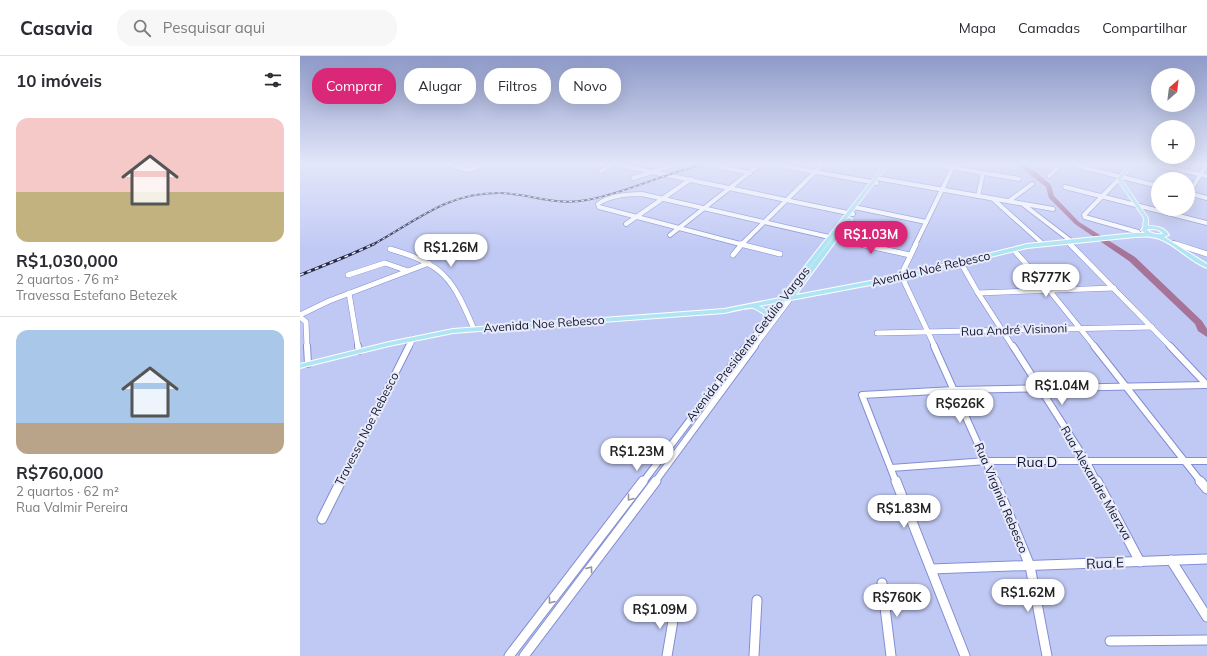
<!DOCTYPE html>
<html lang="pt">
<meta charset="utf-8">
<style>
:root{--surface:#fff;--page:#f7f7f7;--text:#2b2b33;--muted:#7c7c81;--line:#e1e1e2;--accent:#db2777}
body{margin:0;font-family:Mulish,sans-serif;background:var(--page);color:var(--text);height:100vh;display:flex;flex-direction:column;font-size:15px;white-space:nowrap}
*{box-sizing:border-box;margin:0}
p{font-size:13px;color:var(--muted)}
.icon{flex:none;width:22px;height:22px;fill:none;stroke:currentColor;stroke-width:2;stroke-linecap:round;stroke-linejoin:round}
.map{position:relative;flex:1;overflow:hidden}
.details{display:flex;flex-direction:column;background:var(--surface);width:300px}
.details>*{flex:none}
.hud{position:absolute;left:12px;top:12px;width:380px;height:36px;display:flex;gap:8px}
.needle{width:26px;rotate:28deg}
.fabs{position:absolute;left:851px;top:12px;display:grid;gap:8px}
.fabs a{display:grid;place-items:center;width:44px;height:44px;border-radius:50%;background:var(--surface);box-shadow:0 4px 16px #0002;font-size:20px}
.price{position:absolute;translate:-50% -34px;padding:0 9px;border-radius:14px;background:#fff;color:#222;font-size:13px;line-height:26px;filter:drop-shadow(0 1px 2px #0008)}
.price::after{content:'';position:absolute;left:50%;top:24px;width:12px;height:9px;margin-left:-6px;background:inherit;clip-path:polygon(0 0,100% 0,50% 100%)}
.price.current{background:var(--accent);color:#fff}
ul{padding:0;list-style:none}
li{display:grid;align-content:center;gap:8px;height:212px;padding:0 16px}
li+li{border-top:1px solid var(--line)}
li span{display:grid;place-items:center;height:124px;border-radius:12px;color:#555}
li>.icon{margin-inline-start:auto}
span .icon{width:72px;height:72px;fill:#fffc;stroke-width:1}
li b{font-size:17px}
h2{display:flex;justify-content:space-between;align-items:center;height:48px;padding:0 16px;font-size:17px}
.pill{padding:0 14px;border-radius:16px;background:var(--surface);box-shadow:0 4px 16px #0002;font-size:14px;line-height:36px}
.pill.current{background:var(--accent);color:#fff}
header{display:flex;align-items:center;gap:24px;box-sizing:border-box;height:56px;padding:0 20px;background:var(--surface);border-bottom:1px solid var(--line)}
header strong{font-size:19px}
nav{display:flex;gap:22px;margin-inline-start:auto;font-size:14px}
.search{width:280px;height:36px;background:var(--page);display:flex;align-items:center;gap:10px;box-sizing:border-box;padding:0 14px;border-radius:16px;color:var(--muted);font-size:15px}
main{display:flex;flex:1;min-height:0}
.map>svg:first-child{display:block}
.lines{fill:none;stroke-linecap:round;stroke-linejoin:round}
.river{fill:#a77499;fill-rule:evenodd}
.minor-far3-casing{stroke:#838ed3;stroke-width:5.5}
.minor-far2-casing{stroke:#838ed3;stroke-width:6}
.minor-far1-casing{stroke:#838ed3;stroke-width:8}
.minor-casing{stroke:#838ed3;stroke-width:11}
.major-casing{stroke:#fff;stroke-width:2}
.minor-far3{stroke:#fff;stroke-width:4}
.minor-far2{stroke:#fff;stroke-width:5}
.minor-far1{stroke:#fff;stroke-width:6}
.minor{stroke:#fff;stroke-width:9}
.major{fill:#afe5f2;fill-rule:evenodd}
.rail-far1-casing{stroke:#252945;stroke-width:2}
.rail-casing{stroke:#252945;stroke-width:3}
.rail-far1{stroke:#e8ebfa;stroke-width:1;stroke-dasharray:3;stroke-linecap:butt}
.rail{stroke:#e8ebfa;stroke-width:1.5;stroke-dasharray:4;stroke-linecap:butt}
.oneway{stroke:#9495a1}
.labels{text-anchor:middle;stroke-width:4;stroke-linejoin:round;paint-order:stroke}
.street-label{font-size:12px;fill:#11142e;stroke:#e8ebfa}
.near-street-label{font-size:14px;fill:#11142e;stroke:#e8ebfa}
</style>
<header>
<strong>Casavia</strong>
<div class="search"><svg class="icon" aria-label="search" viewBox="0 0 24 24"><circle cx="10" cy="10" r="6"/><path d="M15 15l6 6"/></svg>Pesquisar aqui</div>
<nav><a>Mapa</a><a>Camadas</a><a>Compartilhar</a></nav>
</header>
<main>
<section class="details">
<h2>10 imóveis<svg class="icon" aria-label="filters" viewBox="0 0 24 24"><path d="M4 7h16M4 17h16"/><circle cx="9" cy="7" r="2"/><circle cx="15" cy="17" r="2"/></svg></h2>
<ul>
<li><span style="background:linear-gradient(#f6c9c9 60%,#c2b280 0)"><svg class="icon" aria-label="home" viewBox="0 0 24 24"><path d="M3 11l9-7 9 7M6 9v11h12V9"/></svg></span><div><b>R$1,030,000</b><p>2 quartos · 76 m²</p><p>Travessa Estefano Betezek</p></div></li>
<li><span style="background:linear-gradient(#a9c7e8 75%,#b9a48a 0)"><svg class="icon" aria-label="home" viewBox="0 0 24 24"><path d="M3 11l9-7 9 7M6 9v11h12V9"/></svg></span><div><b>R$760,000</b><p>2 quartos · 62 m²</p><p>Rua Valmir Pereira</p></div></li>
</ul>
</section>
<div class="map">
<svg width="907" height="600" viewBox="0 0 907 600">
<rect width="100%" height="100%" fill="#c0c9f4"/>
<g class="lines">
<polygon class="river" points="718,109 725,109 736,116 751,129 754,140 779,166 835,201 902,265 907,273 907,281 898,275 895,268 829,205 775,168 749,142 746,131"/>
<g class="minor-far3-casing">
<g id="minor-far3">
<polyline points="149,109 168,114 182,109"/>
<polyline points="319,109 553,158"/>
<polyline points="477,109 577,127"/>
<polyline points="637,109 719,123"/>
<polyline points="774,109 858,130"/>
<polyline points="858,109 907,120"/>
<polyline points="421,111 450,117"/>
<polyline points="301,115 312,109"/>
<polyline points="749,120 761,109"/>
<polyline points="333,122 374,109"/>
<polyline points="576,122 753,153"/>
<polyline points="819,123 784,159 785,161 838,176"/>
<polyline points="765,131 907,167"/>
<polyline points="888,137 907,142"/>
<polyline points="888,139 906,109"/>
<polyline points="678,140 683,117"/>
<polyline points="693,143 742,187"/>
<polyline points="709,145 732,128"/>
<polyline points="724,149 771,185"/>
<polyline points="554,151 626,166"/>
<polyline points="326,168 391,123"/>
<polyline points="370,179 459,109"/>
<polyline points="767,185 771,189"/>
<polyline points="874,187 879,189"/>
<polyline points="441,189 522,109"/>
<path d="M 444,189 L 299,151 L 298,148 C 310,139 328,138 342,138 L 564,189"/>
<polyline points="615,189 654,109"/>
</g>
</g>
<g class="minor-far2-casing">
<g id="minor-far2">
<polyline points="440,188 480,198"/>
<polyline points="560,188 610,199"/>
<polyline points="616,188 603,215 602,221 635,291"/>
<polyline points="770,188 871,291"/>
<polyline points="876,188 907,198"/>
<path d="M 90,193 C 145,209 152,222 174,273"/>
<polyline points="713,193 749,234 795,291"/>
<polyline points="433,199 442,188"/>
<polyline points="661,207 678,237 713,291"/>
<polyline points="48,219 85,207 108,215"/>
<polyline points="49,237 58,291"/>
<polyline points="678,237 814,232"/>
<polyline points="0,259 29,245 129,207"/>
<polyline points="0,261 6,266 7,291"/>
<polyline points="577,277 852,271"/>
<polyline points="109,291 113,283"/>
<polyline points="446,291 482,244"/>
<polyline points="454,291 490,243"/>
</g>
</g>
<g class="minor-far1-casing">
<g id="minor-far1">
<polyline points="7,290 8,308"/>
<polyline points="58,290 59,295"/>
<polyline points="634,290 695,426"/>
<polyline points="713,290 787,406 797,426"/>
<polyline points="794,290 901,426"/>
<polyline points="870,290 907,329"/>
<polyline points="591,412 687,405 907,405"/>
<polyline points="41,426 109,290"/>
<polyline points="343,426 446,290"/>
<polyline points="355,426 455,290"/>
<polyline points="596,426 562,339 654,334 907,329"/>
</g>
</g>
<g class="minor-casing">
<g id="minor">
<polyline points="596,425 665,600"/>
<polyline points="695,425 730,510 747,600"/>
<polyline points="797,425 840,506"/>
<polyline points="900,425 907,433"/>
<polyline points="22,463 41,425"/>
<polyline points="871,504 907,561"/>
<polyline points="631,513 907,503"/>
<polyline points="582,527 591,600"/>
<polyline points="810,585 907,584"/>
<polyline points="209,600 343,425"/>
<polyline points="224,600 356,425"/>
<polyline points="367,600 375,553"/>
<polyline points="454,600 457,544"/>
</g>
</g>
<g class="major-casing">
<path id="major" d="M 584,109 L 588,109 L 487,241 L 548,162 L 550,162 L 552,163 L 496,239 L 602,219 L 727,188 L 835,177 L 845,177 L 841,174 L 843,172 L 844,162 L 817,123 L 829,109 L 833,109 L 821,123 L 848,162 L 848,170 C 856,170 864,171 869,179 L 864,181 L 907,208 L 907,212 C 888,205 871,183 851,181 C 846,180 840,181 835,181 L 727,192 L 602,223 L 459,250 C 465,253 469,255 473,260 L 472,261 C 466,262 460,254 453,252 C 447,251 431,256 424,257 L 153,277 L 89,290 L 0,312 L 0,308 L 89,286 L 153,273 L 424,253 L 480,242 ZM 848,173 C 854,173 860,173 863,178 C 857,179 852,178 847,174 Z"/>
</g>
<use href="#minor-far3" class="minor-far3"/>
<use href="#minor-far2" class="minor-far2"/>
<use href="#minor-far1" class="minor-far1"/>
<use href="#minor" class="minor"/>
<use href="#major" class="major"/>
<g class="rail-far1-casing">
<path id="rail-far1" d="M 72,189 C 115,166 147,136 200,137 C 232,138 253,150 287,144 C 326,137 363,118 401,109"/>
</g>
<g class="rail-casing">
<polyline id="rail" points="0,219 47,200 74,188"/>
</g>
<use href="#rail-far1" class="rail-far1"/>
<use href="#rail" class="rail"/>
</g>
<defs><path id="oneway-chevron" d="M-2-3.5L2.5 0L-2 3.5" fill="none" stroke-width="1.6" stroke-linecap="round" stroke-linejoin="round"/></defs>
<g class="oneway">
<use href="#oneway-chevron" transform="translate(330 442) rotate(128)"/>
<use href="#oneway-chevron" transform="translate(290 513) rotate(-53)"/>
<use href="#oneway-chevron" transform="translate(251 545) rotate(128)"/>
</g>
<linearGradient id="sky" x2="0" y2="1"><stop stop-color="#8e9ac8"/><stop offset="0.56" stop-color="#e3e7fa"/><stop offset="1" stop-color="#e3e7fa" stop-opacity="0"/></linearGradient>
<rect width="907" height="193" fill="url(#sky)"/>
<g class="labels">
<g class="street-label">
<text transform="translate(631 213) rotate(-13)" y="4">Avenida Noé Rebesco</text>
<text transform="translate(244 268) rotate(-4)" y="4">Avenida Noe Rebesco</text>
<text transform="translate(714 274) rotate(-2)" y="4">Rua André Visinoni</text>
<text transform="translate(448 288) rotate(-52)" y="4">Avenida Presidente Getúlio Vargas</text>
<text transform="translate(67 373) rotate(-63)" y="4">Travessa Noe Rebesco</text>
<text transform="translate(796 427) rotate(60)" y="4">Rua Alexandre Mierzva</text>
<text transform="translate(701 442) rotate(67)" y="4">Rua Virginia Rebesco</text>
</g>
<g class="near-street-label">
<text x="737" y="411">Rua D</text>
<text transform="translate(805 507) rotate(-2)" y="5">Rua E</text>
</g>
</g>
</svg>
<div class="fabs">
<a><svg class="needle" viewBox="-14 -14 28 28"><path d="M0-13l5 13h-10z" fill="#e53935"/><path d="M0 13l5-13h-10z" fill="#7c7c81"/></svg></a>
<a>+</a>
<a>−</a>
</div>
<b class="price current" style="left:571px;top:199px">R$1.03M</b>
<b class="price" style="left:151px;top:212px">R$1.26M</b>
<b class="price" style="left:746px;top:242px">R$777K</b>
<b class="price" style="left:762px;top:350px">R$1.04M</b>
<b class="price" style="left:660px;top:368px">R$626K</b>
<b class="price" style="left:337px;top:416px">R$1.23M</b>
<b class="price" style="left:604px;top:473px">R$1.83M</b>
<b class="price" style="left:728px;top:557px">R$1.62M</b>
<b class="price" style="left:597px;top:562px">R$760K</b>
<b class="price" style="left:360px;top:574px">R$1.09M</b>
<div class="hud">
<a class="pill current">Comprar</a>
<a class="pill">Alugar</a>
<a class="pill">Filtros</a>
<a class="pill">Novo</a>
</div>
</div>
</main>
